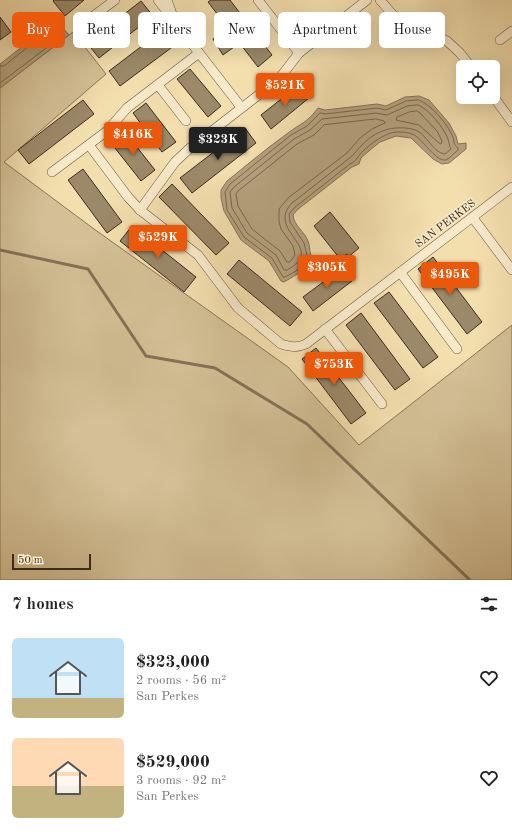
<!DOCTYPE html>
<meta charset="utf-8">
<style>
:root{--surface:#fff;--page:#f2f2f2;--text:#222;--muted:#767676;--accent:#ea580c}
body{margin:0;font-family:"Old Standard TT",serif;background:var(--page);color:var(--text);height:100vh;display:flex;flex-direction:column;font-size:15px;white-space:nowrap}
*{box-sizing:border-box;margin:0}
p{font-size:13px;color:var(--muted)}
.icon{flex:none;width:22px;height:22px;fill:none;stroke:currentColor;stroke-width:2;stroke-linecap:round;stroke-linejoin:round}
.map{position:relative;height:580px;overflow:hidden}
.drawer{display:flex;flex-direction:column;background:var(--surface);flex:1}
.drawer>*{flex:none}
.top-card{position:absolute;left:12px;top:12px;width:488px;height:36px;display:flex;gap:8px}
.controls{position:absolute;left:456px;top:60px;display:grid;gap:8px}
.controls a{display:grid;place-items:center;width:44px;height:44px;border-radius:6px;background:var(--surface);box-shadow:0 4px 16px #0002;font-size:20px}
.scale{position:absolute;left:12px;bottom:10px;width:79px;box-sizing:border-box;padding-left:4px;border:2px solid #3b2c1e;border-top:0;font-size:11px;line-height:14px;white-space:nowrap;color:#3b2c1e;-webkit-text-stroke:3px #f7eaca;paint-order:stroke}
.price{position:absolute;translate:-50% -34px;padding:0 9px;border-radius:4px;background:var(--accent);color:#fff;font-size:13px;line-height:26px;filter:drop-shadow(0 1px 2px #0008)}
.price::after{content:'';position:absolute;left:50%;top:24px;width:12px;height:9px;margin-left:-6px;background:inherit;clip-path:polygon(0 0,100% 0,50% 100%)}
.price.selected{background:#222;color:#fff}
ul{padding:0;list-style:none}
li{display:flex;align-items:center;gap:12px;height:100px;padding:0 12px}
li span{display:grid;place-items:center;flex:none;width:112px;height:80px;border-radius:6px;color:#555}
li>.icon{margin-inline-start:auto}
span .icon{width:48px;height:48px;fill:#fffc;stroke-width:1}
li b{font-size:17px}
h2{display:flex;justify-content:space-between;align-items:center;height:48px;padding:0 12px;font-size:17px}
.tag{padding:0 14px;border-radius:6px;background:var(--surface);box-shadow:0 4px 16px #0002;font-size:14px;line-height:36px}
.tag.selected{background:var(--accent);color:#fff}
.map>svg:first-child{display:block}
.green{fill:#d4c096;stroke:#88765a}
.water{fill:#b4a17d;stroke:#847257}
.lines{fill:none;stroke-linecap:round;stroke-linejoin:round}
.shore{stroke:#78664e;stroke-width:1}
.stream{stroke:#847257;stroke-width:3}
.building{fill:#9b8969;stroke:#3b2c1e}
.street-casing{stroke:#695842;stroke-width:10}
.street{stroke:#f7eaca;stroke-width:9}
.labels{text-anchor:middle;stroke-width:3;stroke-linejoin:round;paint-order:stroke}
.street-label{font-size:11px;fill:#3b2c1e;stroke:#f7eaca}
</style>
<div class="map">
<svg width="512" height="580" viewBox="0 0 512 580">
<rect width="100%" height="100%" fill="#f3deae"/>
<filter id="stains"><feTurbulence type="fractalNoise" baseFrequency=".005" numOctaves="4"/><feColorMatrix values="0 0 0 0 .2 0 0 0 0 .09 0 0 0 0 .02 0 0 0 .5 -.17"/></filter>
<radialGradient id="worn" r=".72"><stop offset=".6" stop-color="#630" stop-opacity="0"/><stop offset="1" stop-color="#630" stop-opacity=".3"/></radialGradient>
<polygon class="green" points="73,32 106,74 4,162 94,229 288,367 359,445 512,325 512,580 0,580 0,88"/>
<g class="water">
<polygon points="54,22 58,22 69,35 0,88 0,64"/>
<path d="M 419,96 L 429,100 L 449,123 L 456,136 L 458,144 L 466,143 L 466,149 L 449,163 L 442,164 L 433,159 L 411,138 L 396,136 L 380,142 L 370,150 L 361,158 L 359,164 L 352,167 L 297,210 L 293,215 C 294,226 305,232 308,241 C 310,245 309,250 311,255 C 306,270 298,274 284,282 L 281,281 L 269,261 L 241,240 L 224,211 L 221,198 L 221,190 L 227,181 C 247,165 267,148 288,133 C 301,123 307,123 318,108 L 325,110 L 377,104 L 386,106 L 405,97 Z"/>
</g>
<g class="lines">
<g class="shore">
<polyline points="0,66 4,66 54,26 57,27 62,33 62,36 0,83"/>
<path d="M 419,100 C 432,105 448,125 453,137 C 454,142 454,145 458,148 L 458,150 C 454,153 450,158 446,160 C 435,162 422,137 412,134 C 408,132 401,132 397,132 C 386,132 370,144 362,152 C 357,157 357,161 350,164 L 295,207 L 289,214 L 290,222 L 304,243 L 307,255 L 304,263 L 296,271 L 285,277 L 283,277 L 272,258 L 244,237 L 227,210 L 225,192 L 230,184 L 291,135 L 307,126 L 320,113 L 325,114 L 377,108 L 386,110 L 406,101 Z"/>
<path d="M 418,105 C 429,109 444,128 448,139 C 449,142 449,146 451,149 L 445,154 C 432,153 426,131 412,129 C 393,125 375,131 362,145 C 356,151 353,156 347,160 L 292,203 C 265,231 328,248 287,270 L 284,270 L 276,255 L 247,233 L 232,208 L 230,192 L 234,187 L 294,139 L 310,130 L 322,119 L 376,113 L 387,115 L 407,106 Z"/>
<polygon points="417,111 420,113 437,131 442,141 441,144 439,143 419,125 396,120 397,117 409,112"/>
<polygon points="376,119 384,121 385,123 372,129 360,138 347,153 288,198 279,209 279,222 281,229 293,246 295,255 290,262 287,262 280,251 252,229 238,206 236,194 238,191 297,144 314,135 324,125"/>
</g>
<polyline class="stream" points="0,250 88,269 146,356 215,368 307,424 470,580"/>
</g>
<g class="building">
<polygon points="54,0 84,0 65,16 53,1"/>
<polygon points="211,0 230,0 272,55 258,67 208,2"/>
<polygon points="141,1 153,16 99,58 87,43"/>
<polygon points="0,17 11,32 0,40"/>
<polygon points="163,30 175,45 120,86 109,71"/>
<polygon points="223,32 234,47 223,55 213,39"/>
<polygon points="190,69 221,106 208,117 177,79"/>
<polygon points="299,85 309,98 271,129 261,115"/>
<polygon points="83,100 94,114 29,164 18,150"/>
<polygon points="146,103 176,142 162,152 133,113"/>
<polygon points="245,128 256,143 192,193 180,178"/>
<polygon points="125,132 155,170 141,181 111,143"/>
<polygon points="83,169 122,222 107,233 68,180"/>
<polygon points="172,184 229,243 216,255 159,197"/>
<polygon points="330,212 359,248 348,257 347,254 340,259 314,226"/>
<polygon points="132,226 196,277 184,292 120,241"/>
<polygon points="433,257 482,322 467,334 418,269"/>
<polygon points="239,260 302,312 290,326 227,274"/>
<polygon points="342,268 352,281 313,311 303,297"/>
<polygon points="389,292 438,357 423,368 374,303"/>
<polygon points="361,313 410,379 395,390 346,325"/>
<polygon points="316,348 366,413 351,424 302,359"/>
</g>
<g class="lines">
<g class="street-casing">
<g id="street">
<polyline points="158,0 241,107"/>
<polyline points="167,0 172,14"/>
<polyline points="258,0 299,53"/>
<polyline points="380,0 394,16 447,41 460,53 471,67"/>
<polyline points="84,23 115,0"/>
<polyline points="500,40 512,31"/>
<polyline points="158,85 186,121"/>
<polyline points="493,96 512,122"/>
<path d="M 89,145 L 128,197 L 140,210 L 198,255 L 238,308 L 281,344 C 291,347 297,348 306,344 L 512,187"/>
<polyline points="52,172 107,131 127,108 199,53"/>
<polyline points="140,210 175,162 190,148 279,79 299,53 367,0"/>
<polyline points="473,218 512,270"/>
<polyline points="400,272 457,349"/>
<polyline points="325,329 382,404"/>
</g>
</g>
<use href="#street" class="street"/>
</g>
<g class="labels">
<g class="street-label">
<text transform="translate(445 223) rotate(-37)" y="4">SAN PERKES</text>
</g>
</g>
<rect width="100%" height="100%" filter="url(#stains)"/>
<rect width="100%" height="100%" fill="url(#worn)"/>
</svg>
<div class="controls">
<a><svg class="icon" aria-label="locate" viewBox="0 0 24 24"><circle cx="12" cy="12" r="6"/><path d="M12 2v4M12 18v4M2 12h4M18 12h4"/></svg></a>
</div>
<div class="scale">50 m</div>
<b class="price" style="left:285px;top:107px">$521K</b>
<b class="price" style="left:133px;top:156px">$416K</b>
<b class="price selected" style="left:218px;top:161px">$323K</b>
<b class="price" style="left:158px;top:259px">$529K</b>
<b class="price" style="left:327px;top:289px">$305K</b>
<b class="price" style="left:450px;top:296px">$495K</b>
<b class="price" style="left:334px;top:386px">$753K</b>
<div class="top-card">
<a class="tag selected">Buy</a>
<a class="tag">Rent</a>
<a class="tag">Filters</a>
<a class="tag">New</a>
<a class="tag">Apartment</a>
<a class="tag">House</a>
</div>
</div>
<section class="drawer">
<h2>7 homes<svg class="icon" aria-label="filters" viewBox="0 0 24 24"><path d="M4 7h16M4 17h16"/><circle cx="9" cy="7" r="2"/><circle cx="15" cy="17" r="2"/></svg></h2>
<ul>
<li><span style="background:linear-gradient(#bfe0f5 75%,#c2b280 0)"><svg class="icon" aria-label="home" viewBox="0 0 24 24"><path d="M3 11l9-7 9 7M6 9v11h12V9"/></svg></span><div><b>$323,000</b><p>2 rooms · 56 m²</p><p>San Perkes</p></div><svg class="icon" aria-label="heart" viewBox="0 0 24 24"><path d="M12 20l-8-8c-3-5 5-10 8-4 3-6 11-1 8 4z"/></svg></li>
<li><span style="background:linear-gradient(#ffd9b3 60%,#c2b280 0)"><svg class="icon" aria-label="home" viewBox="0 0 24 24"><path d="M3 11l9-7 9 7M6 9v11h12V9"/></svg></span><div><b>$529,000</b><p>3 rooms · 92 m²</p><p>San Perkes</p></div><svg class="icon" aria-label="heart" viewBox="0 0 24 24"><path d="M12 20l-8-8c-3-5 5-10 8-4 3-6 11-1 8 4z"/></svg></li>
</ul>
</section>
